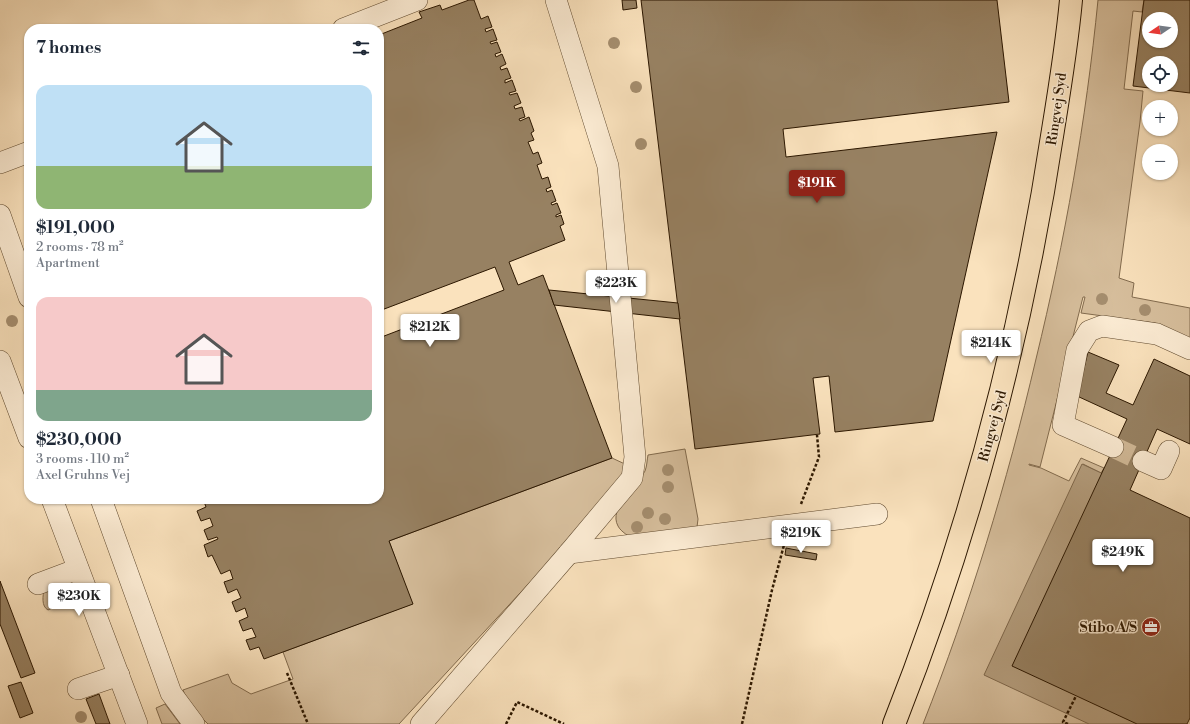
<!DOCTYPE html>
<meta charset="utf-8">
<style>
:root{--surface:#fff;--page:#f2f2f3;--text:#1f2937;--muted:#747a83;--accent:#8f2418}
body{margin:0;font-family:"Libre Bodoni",serif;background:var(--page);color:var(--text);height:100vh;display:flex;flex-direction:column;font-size:15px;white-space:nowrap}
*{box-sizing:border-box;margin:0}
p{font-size:13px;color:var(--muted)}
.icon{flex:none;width:22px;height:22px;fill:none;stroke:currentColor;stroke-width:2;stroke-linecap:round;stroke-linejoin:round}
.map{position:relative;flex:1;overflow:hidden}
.drawer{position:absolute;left:24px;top:24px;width:360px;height:480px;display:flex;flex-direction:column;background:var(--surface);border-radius:16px;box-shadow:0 1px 3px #0004}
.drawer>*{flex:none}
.needle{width:26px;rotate:257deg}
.controls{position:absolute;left:1142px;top:12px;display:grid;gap:8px}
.controls a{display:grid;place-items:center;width:36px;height:36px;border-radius:50%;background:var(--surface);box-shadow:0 1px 3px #0004;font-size:20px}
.price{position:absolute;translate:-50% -34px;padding:0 9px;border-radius:4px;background:#fff;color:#222;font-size:13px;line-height:26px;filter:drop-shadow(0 1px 2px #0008)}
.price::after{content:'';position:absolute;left:50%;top:24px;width:12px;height:9px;margin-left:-6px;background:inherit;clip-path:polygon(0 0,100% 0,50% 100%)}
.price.active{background:var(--accent);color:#fff}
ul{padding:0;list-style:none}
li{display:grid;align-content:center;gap:8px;height:212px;padding:0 12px}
li span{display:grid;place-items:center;height:124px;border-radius:12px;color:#555}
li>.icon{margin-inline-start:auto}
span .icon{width:72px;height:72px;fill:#fffc;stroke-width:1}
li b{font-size:17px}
h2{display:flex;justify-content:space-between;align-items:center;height:48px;padding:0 12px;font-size:17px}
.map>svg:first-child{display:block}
.green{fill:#d7bf9d;stroke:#826b4e}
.water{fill:#b49d7d;stroke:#7e674b}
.building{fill:#978162;stroke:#2c1700;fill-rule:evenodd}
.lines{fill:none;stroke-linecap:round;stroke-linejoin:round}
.minor-tunnel{stroke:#d1b997;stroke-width:21;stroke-dasharray:21 10;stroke-linecap:butt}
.minor-casing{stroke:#604a2f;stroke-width:22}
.major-casing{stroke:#2c1700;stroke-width:24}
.path{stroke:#2c1700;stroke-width:2.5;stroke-dasharray:3 2;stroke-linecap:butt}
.minor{stroke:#fcecd4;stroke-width:21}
.major{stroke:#fae2bd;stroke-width:22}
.tree{fill:#a58e6f}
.labels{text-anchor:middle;stroke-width:3;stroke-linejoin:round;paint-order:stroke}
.street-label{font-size:14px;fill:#2c1700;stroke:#fcecd4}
.poi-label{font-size:14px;font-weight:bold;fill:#2c1700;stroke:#fcecd4;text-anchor:end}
</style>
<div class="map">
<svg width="1190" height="724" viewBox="0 0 1190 724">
<rect width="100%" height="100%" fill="#fae2bd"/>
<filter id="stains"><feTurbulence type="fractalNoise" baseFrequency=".005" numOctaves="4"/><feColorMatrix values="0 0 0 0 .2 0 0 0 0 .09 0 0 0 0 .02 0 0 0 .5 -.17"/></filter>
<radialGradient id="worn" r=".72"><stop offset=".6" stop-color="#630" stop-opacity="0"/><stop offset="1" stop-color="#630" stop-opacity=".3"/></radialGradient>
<g class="green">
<path d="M 1098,0 L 1144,0 L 1142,12 L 1133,11 L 1124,89 L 1143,91 L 1140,122 L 1119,278 L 1134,283 L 1132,297 L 1190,308 L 1190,339 L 1155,323 L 1081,313 L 1085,297 L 1083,297 L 1040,467 L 1029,464 L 1029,465 L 1041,468 L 1069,481 L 1081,458 L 1104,468 L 1101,473 L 1083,464 L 1089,724 L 923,724 C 970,605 1007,483 1036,359 C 1065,240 1086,121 1098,0 Z"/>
<path d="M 685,449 L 698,519 L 697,527 L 634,540 C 629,536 621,532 618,526 C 608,508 637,486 645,471 C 647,466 647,460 648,455 Z"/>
<path d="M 612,458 L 627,465 L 625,472 L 545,566 L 399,724 L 208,724 C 197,713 188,705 183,690 L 228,674 L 232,683 L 251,694 L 293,679 L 283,652 L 412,604 L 389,541 Z"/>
<path d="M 62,582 L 69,600 L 48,610 C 41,606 43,596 44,589 Z"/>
<polygon points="165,704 180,724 162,724 156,708"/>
</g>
<polygon class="water" points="1082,464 1114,479 1137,724 1089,724 984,675"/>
<g class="building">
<polygon points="469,0 474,0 481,19 488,16 492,27 485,29 486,32 493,29 497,40 490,42 491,44 497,42 501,52 495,54 496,57 502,54 506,64 500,67 501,70 507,68 511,78 505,80 505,83 512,80 516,91 509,93 510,95 517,93 521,103 514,106 515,109 522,107 525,117 519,119 520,121 529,117 534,131 531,133 534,140 528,142 533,154 538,152 542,163 537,165 542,179 548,177 551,187 546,189 547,192 552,190 556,201 551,203 552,205 557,203 561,213 556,215 556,217 561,215 564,224 560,226 565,240 509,262 518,285 543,275 612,458 389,541 413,604 264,659 259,647 250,650 246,640 256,637 252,628 243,631 239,621 248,617 245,608 236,612 232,602 241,598 237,589 228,593 224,582 233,579 230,570 221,574 212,555 208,557 204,545 218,539 217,537 208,540 204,530 213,526 210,518 201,521 197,511 206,507 203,499 379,499 379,338 504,290 495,267 379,311 379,35 422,18 419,12 440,5 442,10"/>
<polygon points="622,0 636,0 637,8 623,10"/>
<polygon points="641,0 997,0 1009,102 783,129 786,157 997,132 933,421 835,432 829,376 813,378 820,434 695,449"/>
<path d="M 1144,0 L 1190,0 L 1190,93 L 1133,86 ZM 1149,19 L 1171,19 L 1171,41 L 1149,41 ZM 1149,63 L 1171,63 L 1171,85 L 1149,85 Z"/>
<polygon points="549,290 678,303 680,319 554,305"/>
<polygon points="1088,352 1119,365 1106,393 1133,405 1154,359 1190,376 1190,444 1157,429 1130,490 1190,518 1190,718 1187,724 1137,724 1012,666 1127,419 1077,396"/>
<polygon points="786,548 817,554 816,560 785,555"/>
<polygon points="0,581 35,673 21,678 0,624"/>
<polygon points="21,682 33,713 20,718 8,686"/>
<polygon points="99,694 110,724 96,724 86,699"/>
</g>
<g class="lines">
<polyline class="minor-tunnel" points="1113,447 1143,461"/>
<g class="minor-casing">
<g id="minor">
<polyline points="343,29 417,0"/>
<polyline points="0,163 29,152"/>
<polyline points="0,215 29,297"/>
<polyline points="0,361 29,438"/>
<polyline points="1113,447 1063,425 1077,350 1089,331 1102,326 1157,334 1190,349"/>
<polyline points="1143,461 1161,469 1169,451"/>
<polyline points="52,499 137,724"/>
<polyline points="101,499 171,693 194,724"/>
<polyline points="569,553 877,514"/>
<polyline points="38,584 78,569"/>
<polyline points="78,689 119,675"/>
<polyline points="421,724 569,553 632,478 635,457 608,166 556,0"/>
</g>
</g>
<g class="major-casing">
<path id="major" d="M 894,724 C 970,532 1022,335 1053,130 C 1060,87 1067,44 1071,0"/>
</g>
<g class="path">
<polyline points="801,504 819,457 817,435"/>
<polyline points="287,673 308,724"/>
<polyline points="506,724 517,702 564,724"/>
<polyline points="742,724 772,590 784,545"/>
<polyline points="1068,724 1063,722 1076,696"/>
</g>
<use href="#minor" class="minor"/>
<use href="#major" class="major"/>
</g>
<g class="tree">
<circle cx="614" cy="43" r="6"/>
<circle cx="636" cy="87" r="6"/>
<circle cx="641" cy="144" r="6"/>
<circle cx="1102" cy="299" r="6"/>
<circle cx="1145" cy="310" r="6"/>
<circle cx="12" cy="321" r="6"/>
<circle cx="668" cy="470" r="6"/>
<circle cx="668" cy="487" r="6"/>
<circle cx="648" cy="513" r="6"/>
<circle cx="665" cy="519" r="6"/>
<circle cx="637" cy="527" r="6"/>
<circle cx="81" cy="717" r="6"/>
</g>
<defs>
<g id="office-disc" transform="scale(1)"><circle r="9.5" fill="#8f2418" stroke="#fcecd4"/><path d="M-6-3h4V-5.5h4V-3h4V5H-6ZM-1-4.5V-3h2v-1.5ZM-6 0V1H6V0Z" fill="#fff"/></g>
</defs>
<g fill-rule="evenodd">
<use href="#office-disc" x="1151" y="627"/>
</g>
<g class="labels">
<g class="street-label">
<text transform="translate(1056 109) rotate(-82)" y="5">Ringvej Syd</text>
<text transform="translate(992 426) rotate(-75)" y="5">Ringvej Syd</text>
</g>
<g class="poi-label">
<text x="1137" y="632">Stibo A/S</text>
</g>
</g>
<rect width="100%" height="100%" filter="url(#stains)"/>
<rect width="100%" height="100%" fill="url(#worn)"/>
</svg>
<div class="controls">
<a><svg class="needle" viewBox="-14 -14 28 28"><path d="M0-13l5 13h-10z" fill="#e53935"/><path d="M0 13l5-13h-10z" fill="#747a83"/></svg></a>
<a><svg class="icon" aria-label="locate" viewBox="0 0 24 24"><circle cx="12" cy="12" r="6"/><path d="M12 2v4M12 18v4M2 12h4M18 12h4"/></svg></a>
<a>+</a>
<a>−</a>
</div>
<b class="price active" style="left:817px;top:204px">$191K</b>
<b class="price" style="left:616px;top:304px">$223K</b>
<b class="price" style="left:430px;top:348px">$212K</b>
<b class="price" style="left:991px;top:364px">$214K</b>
<b class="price" style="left:801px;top:554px">$219K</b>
<b class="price" style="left:1123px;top:573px">$249K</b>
<b class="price" style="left:79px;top:617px">$230K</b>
<section class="drawer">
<h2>7 homes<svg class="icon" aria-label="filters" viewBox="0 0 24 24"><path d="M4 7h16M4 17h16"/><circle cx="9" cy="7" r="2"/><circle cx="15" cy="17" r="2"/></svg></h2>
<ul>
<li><span style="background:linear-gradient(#bfe0f5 65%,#8fb573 0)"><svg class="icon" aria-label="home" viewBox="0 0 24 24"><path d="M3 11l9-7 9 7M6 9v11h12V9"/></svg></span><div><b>$191,000</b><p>2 rooms · 78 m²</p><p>Apartment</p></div></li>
<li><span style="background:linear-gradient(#f6c9c9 75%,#7fa58c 0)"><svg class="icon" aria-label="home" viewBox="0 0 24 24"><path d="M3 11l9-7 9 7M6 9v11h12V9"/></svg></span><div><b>$230,000</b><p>3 rooms · 110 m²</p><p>Axel Gruhns Vej</p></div></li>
</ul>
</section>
</div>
